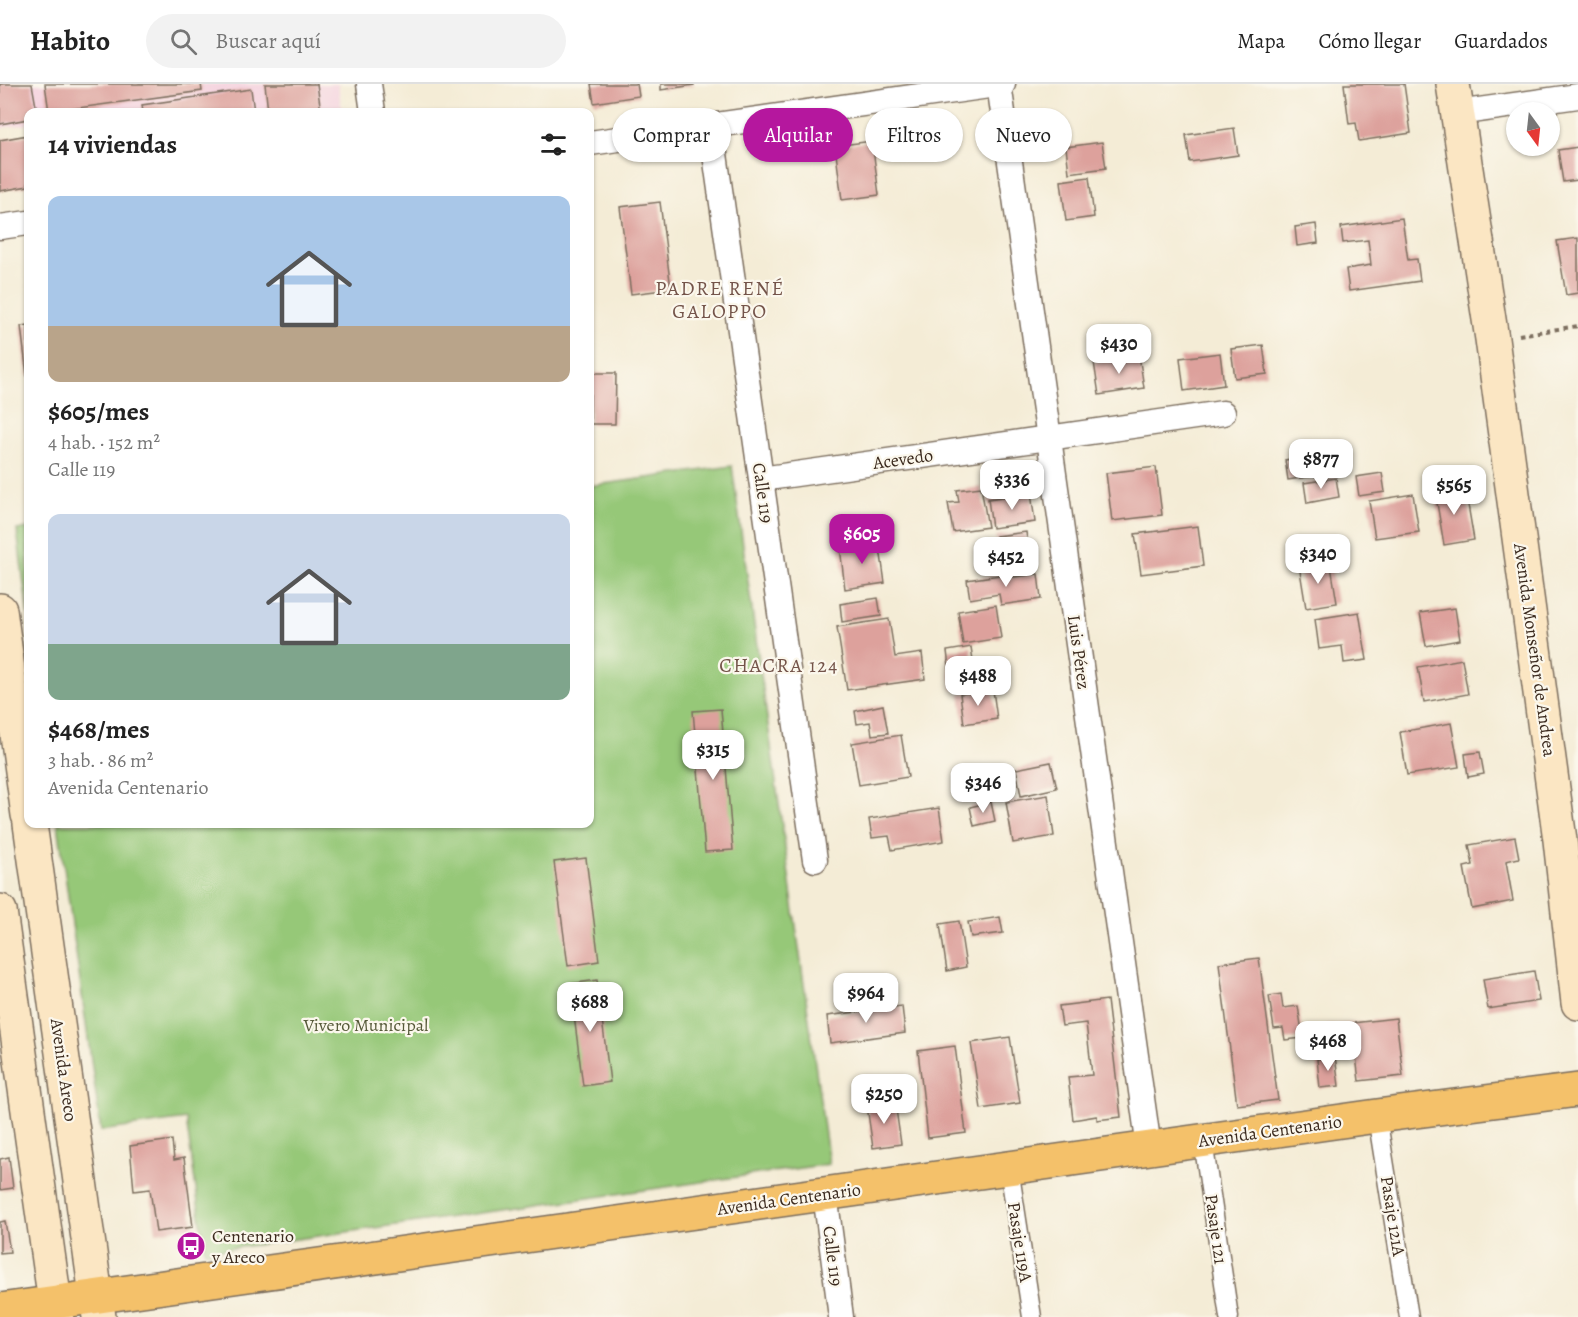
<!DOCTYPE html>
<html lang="es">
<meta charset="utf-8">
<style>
:root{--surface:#fff;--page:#f2f2f2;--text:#222;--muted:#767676;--line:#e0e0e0;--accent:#b5179e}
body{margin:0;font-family:Alegreya,serif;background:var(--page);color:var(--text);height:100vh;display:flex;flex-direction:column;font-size:22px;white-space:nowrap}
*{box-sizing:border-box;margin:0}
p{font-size:20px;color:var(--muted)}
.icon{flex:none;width:33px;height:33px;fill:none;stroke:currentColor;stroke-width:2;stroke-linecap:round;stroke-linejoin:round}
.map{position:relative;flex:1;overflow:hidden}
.panel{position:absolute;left:24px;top:24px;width:570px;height:720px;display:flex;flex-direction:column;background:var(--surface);border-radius:12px;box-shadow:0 2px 4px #0004}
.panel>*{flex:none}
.top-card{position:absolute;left:612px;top:24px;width:570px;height:54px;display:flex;gap:12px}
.needle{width:39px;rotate:165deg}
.fabs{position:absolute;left:1506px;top:18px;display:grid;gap:12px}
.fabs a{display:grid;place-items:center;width:54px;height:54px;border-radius:50%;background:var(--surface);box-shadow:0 2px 4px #0004;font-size:30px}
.price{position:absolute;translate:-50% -51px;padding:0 14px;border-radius:12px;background:#fff;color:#222;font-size:20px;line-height:39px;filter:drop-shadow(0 2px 3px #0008)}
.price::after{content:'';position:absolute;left:50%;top:36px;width:18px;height:14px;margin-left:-9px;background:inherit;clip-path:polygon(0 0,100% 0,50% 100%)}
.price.active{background:var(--accent);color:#fff}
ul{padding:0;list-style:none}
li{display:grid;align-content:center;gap:12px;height:318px;padding:0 24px}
li span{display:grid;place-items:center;height:186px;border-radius:12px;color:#555}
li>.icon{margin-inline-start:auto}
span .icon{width:108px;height:108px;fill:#fffc;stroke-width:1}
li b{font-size:26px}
h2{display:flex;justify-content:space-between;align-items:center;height:72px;padding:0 24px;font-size:26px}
.tag{padding:0 21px;border-radius:27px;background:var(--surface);box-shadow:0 2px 4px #0004;font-size:21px;line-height:54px}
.tag.active{background:var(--accent);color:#fff}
header{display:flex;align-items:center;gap:36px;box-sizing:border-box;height:84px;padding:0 30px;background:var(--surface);border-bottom:2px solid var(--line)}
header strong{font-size:28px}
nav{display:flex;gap:33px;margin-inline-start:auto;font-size:21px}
.search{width:420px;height:54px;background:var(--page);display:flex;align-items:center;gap:15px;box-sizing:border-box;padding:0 21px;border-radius:33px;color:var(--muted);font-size:22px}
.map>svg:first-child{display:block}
.built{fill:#f4cfde}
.green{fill:#96c878;stroke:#68794b;stroke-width:1.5}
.building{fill:#dda19c}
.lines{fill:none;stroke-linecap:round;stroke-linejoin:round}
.pedestrian-casing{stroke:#7c6e5e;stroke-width:21}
.minor-casing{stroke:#7c6e5e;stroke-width:27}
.secondary-casing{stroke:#7c6e5e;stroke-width:36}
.primary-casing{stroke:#7c6e5e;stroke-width:36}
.path{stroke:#7c6e5e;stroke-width:4;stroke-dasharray:4.5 4.5;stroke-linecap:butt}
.pedestrian{stroke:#fff;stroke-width:18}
.minor{stroke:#fff;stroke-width:24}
.secondary{stroke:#fbe6c3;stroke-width:33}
.primary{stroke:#f4c16a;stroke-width:33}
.labels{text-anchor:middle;stroke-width:4.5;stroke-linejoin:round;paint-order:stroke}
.street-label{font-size:18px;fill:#3b2a1e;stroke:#fbf7ec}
.park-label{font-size:18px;fill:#565939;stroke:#fbf7ec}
.poi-label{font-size:18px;fill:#3b2a1e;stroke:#fbf7ec;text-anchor:start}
.neighbourhood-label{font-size:20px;letter-spacing:1.5px;fill:#74544a;stroke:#fbf7ec}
</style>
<header>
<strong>Habito</strong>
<div class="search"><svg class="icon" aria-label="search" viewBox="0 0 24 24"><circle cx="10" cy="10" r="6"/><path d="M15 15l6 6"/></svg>Buscar aquí</div>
<nav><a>Mapa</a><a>Cómo llegar</a><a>Guardados</a></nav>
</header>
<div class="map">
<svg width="1578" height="1233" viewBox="0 0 1578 1233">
<rect width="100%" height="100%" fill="#fbf7ec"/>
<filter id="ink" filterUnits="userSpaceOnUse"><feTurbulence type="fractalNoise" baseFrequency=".0167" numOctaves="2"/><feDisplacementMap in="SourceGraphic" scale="12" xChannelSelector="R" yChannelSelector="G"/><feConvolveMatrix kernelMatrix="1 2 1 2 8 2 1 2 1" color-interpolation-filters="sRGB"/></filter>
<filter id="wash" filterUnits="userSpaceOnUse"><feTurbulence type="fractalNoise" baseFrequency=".008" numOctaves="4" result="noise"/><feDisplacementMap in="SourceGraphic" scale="24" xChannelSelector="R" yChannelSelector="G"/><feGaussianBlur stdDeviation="1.35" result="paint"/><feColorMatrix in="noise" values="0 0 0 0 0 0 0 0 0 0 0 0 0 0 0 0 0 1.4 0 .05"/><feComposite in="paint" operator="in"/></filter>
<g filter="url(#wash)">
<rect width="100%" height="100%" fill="#f4ecd6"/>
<polygon class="built" points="0,0 338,0 342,28 124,28 123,27 28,28 28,40 0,44"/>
<g class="green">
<polygon points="732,382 829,1080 205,1168 186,1035 101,1047 58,740 590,740 590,402"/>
<polygon points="28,444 28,531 17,446"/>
</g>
<g id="blocks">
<g class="building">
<polygon points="0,0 32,0 37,28 28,28 28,35 0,40"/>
<polygon points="45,0 201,0 202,7 49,28"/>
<polygon points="265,0 317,0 321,28 268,28"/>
<polygon points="591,0 637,0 639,12 594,19"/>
<polygon points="661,0 694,0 694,1 661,6"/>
<polygon points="1344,0 1404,0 1411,49 1359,57 1356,39 1349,40"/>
<polygon points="251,5 254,28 143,28 142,21"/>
<polygon points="1234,44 1238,71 1190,78 1186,51"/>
<polygon points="28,51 28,102 0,107 0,56"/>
<polygon points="872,57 879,111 842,116 835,62"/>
<polygon points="1102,58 1106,84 1069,89 1066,63"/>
<polygon points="1578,63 1578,96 1563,98 1558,66"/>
<polygon points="1089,93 1094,133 1066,137 1061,97"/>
<polygon points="660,118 671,205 631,210 620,123"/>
<polygon points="1402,134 1408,176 1417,175 1420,197 1349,207 1346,185 1371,181 1368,156 1343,159 1341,143"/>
<polygon points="1316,140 1318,159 1297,162 1295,143"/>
<polygon points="1578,154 1578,209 1566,211 1557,157"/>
<polygon points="28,241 28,292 27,292 21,242"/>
<polygon points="1263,261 1267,290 1235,294 1231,265"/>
<polygon points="1220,269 1224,301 1184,307 1180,274"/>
<polygon points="1139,271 1144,304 1099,311 1094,278"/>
<polygon points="590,289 616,289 615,340 590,340"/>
<polygon points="1317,371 1320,391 1288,396 1285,376"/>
<polygon points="1156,383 1162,431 1112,437 1106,389"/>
<polygon points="1382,389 1385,408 1359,412 1356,393"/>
<polygon points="1336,394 1339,413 1307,419 1304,399"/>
<polygon points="981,403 988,443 953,448 948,419 959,418 957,406"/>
<polygon points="1465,403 1474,456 1444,461 1435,407"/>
<polygon points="1031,409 1035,438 992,444 988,415"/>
<polygon points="1413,410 1419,448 1375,454 1369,417"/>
<polygon points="1198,442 1203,482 1141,490 1135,450"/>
<polygon points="1026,448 1030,478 1000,482 996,452"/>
<polygon points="879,457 885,499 845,505 840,463"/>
<polygon points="1320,478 1321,484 1331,482 1337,519 1306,524 1299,481"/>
<polygon points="1006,490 1007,494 1038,490 1041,515 1001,521 999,510 970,515 967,496"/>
<polygon points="878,514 881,532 842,538 840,520"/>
<polygon points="996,521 1001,554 963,560 958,527"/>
<polygon points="1455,524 1460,556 1426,562 1420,529"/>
<polygon points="1359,528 1367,576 1344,579 1342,562 1319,565 1315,535"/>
<polygon points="889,535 895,573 922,569 925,595 847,606 837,543"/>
<polygon points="971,563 977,602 952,606 947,567"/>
<polygon points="1462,575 1468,610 1424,618 1418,583"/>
<polygon points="993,606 997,635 964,640 960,610"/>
<polygon points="883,621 888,649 872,651 870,638 857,640 855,627"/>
<polygon points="721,625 733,766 705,768 693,627"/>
<polygon points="1451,639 1459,683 1407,691 1400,648"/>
<polygon points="901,651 908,693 859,701 852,659"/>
<polygon points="1480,668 1484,690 1468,693 1465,670"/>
<polygon points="1051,678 1057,704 1021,712 1016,685"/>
<polygon points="1048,711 1054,752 1013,759 1006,718"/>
<polygon points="991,718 995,737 974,742 970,723"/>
<polygon points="939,724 944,757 892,766 889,752 872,754 869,735"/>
<polygon points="1515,753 1519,774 1506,777 1513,817 1472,825 1464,783 1473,781 1469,761"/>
<polygon points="586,774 599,877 568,882 554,778"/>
<polygon points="1000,833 1003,849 971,853 968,838"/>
<polygon points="959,837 966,883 947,887 940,840"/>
<polygon points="1259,874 1278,1016 1237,1021 1219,879"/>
<polygon points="1534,887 1539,917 1488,925 1483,895"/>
<polygon points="597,896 610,998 583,1002 570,900"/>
<polygon points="1281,910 1283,924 1298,922 1303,954 1285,956 1283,944 1274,945 1269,912"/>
<polygon points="1107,916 1121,1033 1097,1036 1097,1032 1073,1036 1068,993 1092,991 1086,939 1062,942 1059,922"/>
<polygon points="902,922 905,949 830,959 827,932"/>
<polygon points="1396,934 1403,992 1359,997 1356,972 1342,974 1341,964 1329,966 1326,942"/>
<polygon points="1010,953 1020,1019 981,1025 971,959"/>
<polygon points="955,962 966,1049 928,1054 918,967"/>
<polygon points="1335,972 1339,1002 1320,1004 1317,975"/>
<polygon points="895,1018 901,1060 873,1064 867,1022"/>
<polygon points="172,1056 174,1076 184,1074 193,1143 156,1148 150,1105 134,1107 130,1062"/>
<polygon points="9,1073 13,1104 0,1106 0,1075"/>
<polygon points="5,1137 10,1168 0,1169 0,1138"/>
</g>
</g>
</g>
<g filter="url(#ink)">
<use href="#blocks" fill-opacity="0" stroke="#7c6e5e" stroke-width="1.5"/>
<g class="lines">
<g class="pedestrian-casing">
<g id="pedestrian">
<polyline points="1377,1032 1409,1233"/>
<polyline points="1203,1057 1229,1233"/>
<polyline points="1009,1084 1032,1233"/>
</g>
</g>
<g class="minor-casing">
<g id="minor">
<polyline points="369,0 373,28"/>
<polyline points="999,0 1149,1064"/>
<polyline points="1457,29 1578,12"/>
<polyline points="711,42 815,776"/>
<polyline points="590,59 1003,0"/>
<polyline points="0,143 28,139"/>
<polyline points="761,395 1223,329"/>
<polyline points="825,1110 841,1233"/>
</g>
</g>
<g class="secondary-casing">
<g id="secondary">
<polyline points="1453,0 1492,255 1560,756 1578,919"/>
<polyline points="0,526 28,731"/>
<polyline points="30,740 99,1233"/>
<polyline points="0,827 57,1233"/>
</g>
</g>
<g class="primary-casing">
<polyline id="primary" points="0,1226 1377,1032 1578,1006"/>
</g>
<polyline class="path" points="1519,251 1578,242"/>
<use href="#pedestrian" class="pedestrian"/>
<use href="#minor" class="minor"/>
<use href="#secondary" class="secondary"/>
<use href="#primary" class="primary"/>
</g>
</g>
<defs>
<g id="bus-disc" transform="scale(1.5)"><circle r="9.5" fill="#b5179e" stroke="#fbf7ec"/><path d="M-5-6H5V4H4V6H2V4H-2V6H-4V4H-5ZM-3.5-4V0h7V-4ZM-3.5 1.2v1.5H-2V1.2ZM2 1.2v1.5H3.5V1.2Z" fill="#fff"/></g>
</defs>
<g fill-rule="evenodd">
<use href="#bus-disc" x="191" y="1162"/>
</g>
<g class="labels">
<g class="street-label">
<text transform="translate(903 375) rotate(-8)" y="6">Acevedo</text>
<text transform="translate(763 409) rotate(82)" y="6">Calle 119</text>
<text transform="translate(1535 566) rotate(82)" y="6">Avenida Monseñor de Andrea</text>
<text transform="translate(1079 568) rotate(82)" y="6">Luis Pérez</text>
<text transform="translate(64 986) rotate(82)" y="6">Avenida Areco</text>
<text transform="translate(1270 1047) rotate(-8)" y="6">Avenida Centenario</text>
<text transform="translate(789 1115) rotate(-8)" y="6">Avenida Centenario</text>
<text transform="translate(1393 1132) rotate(81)" y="6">Pasaje 121A</text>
<text transform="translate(1216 1145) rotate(82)" y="6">Pasaje 121</text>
<text transform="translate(1020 1158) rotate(81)" y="6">Pasaje 119A</text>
<text transform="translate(833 1172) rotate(83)" y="6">Calle 119</text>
</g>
<g class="park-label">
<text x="366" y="947">Vivero Municipal</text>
</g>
<g class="poi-label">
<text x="212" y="1158">Centenario<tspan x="212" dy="21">y Areco</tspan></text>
</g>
<g class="neighbourhood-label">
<text x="720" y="211">PADRE RENÉ<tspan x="720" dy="23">GALOPPO</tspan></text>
<text x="779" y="588">CHACRA 124</text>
</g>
</g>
</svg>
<div class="fabs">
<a><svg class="needle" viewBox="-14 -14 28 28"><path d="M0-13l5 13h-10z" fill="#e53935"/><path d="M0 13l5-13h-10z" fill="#767676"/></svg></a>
</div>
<b class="price" style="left:1119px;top:291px">$430</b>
<b class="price" style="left:1321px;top:406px">$877</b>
<b class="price" style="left:1012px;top:427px">$336</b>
<b class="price" style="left:1454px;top:432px">$565</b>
<b class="price active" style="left:862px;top:481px">$605</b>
<b class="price" style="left:1318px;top:501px">$340</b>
<b class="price" style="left:1006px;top:504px">$452</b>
<b class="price" style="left:978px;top:623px">$488</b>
<b class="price" style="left:713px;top:697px">$315</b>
<b class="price" style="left:983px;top:730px">$346</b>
<b class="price" style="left:866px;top:940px">$964</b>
<b class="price" style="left:590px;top:949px">$688</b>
<b class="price" style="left:1328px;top:988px">$468</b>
<b class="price" style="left:884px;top:1041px">$250</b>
<div class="top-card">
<a class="tag">Comprar</a>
<a class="tag active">Alquilar</a>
<a class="tag">Filtros</a>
<a class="tag">Nuevo</a>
</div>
<section class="panel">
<h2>14 viviendas<svg class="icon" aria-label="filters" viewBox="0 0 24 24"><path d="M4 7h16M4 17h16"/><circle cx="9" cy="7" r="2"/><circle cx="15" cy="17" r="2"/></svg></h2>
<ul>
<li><span style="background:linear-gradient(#a9c7e8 70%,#b9a48a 0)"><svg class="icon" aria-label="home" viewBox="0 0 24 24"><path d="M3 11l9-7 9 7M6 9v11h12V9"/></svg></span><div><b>$605/mes</b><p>4 hab. · 152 m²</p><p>Calle 119</p></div></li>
<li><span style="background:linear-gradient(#c9d6e8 70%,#7fa58c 0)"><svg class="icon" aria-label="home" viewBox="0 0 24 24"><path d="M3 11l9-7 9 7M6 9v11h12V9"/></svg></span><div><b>$468/mes</b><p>3 hab. · 86 m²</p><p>Avenida Centenario</p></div></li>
</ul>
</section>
</div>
